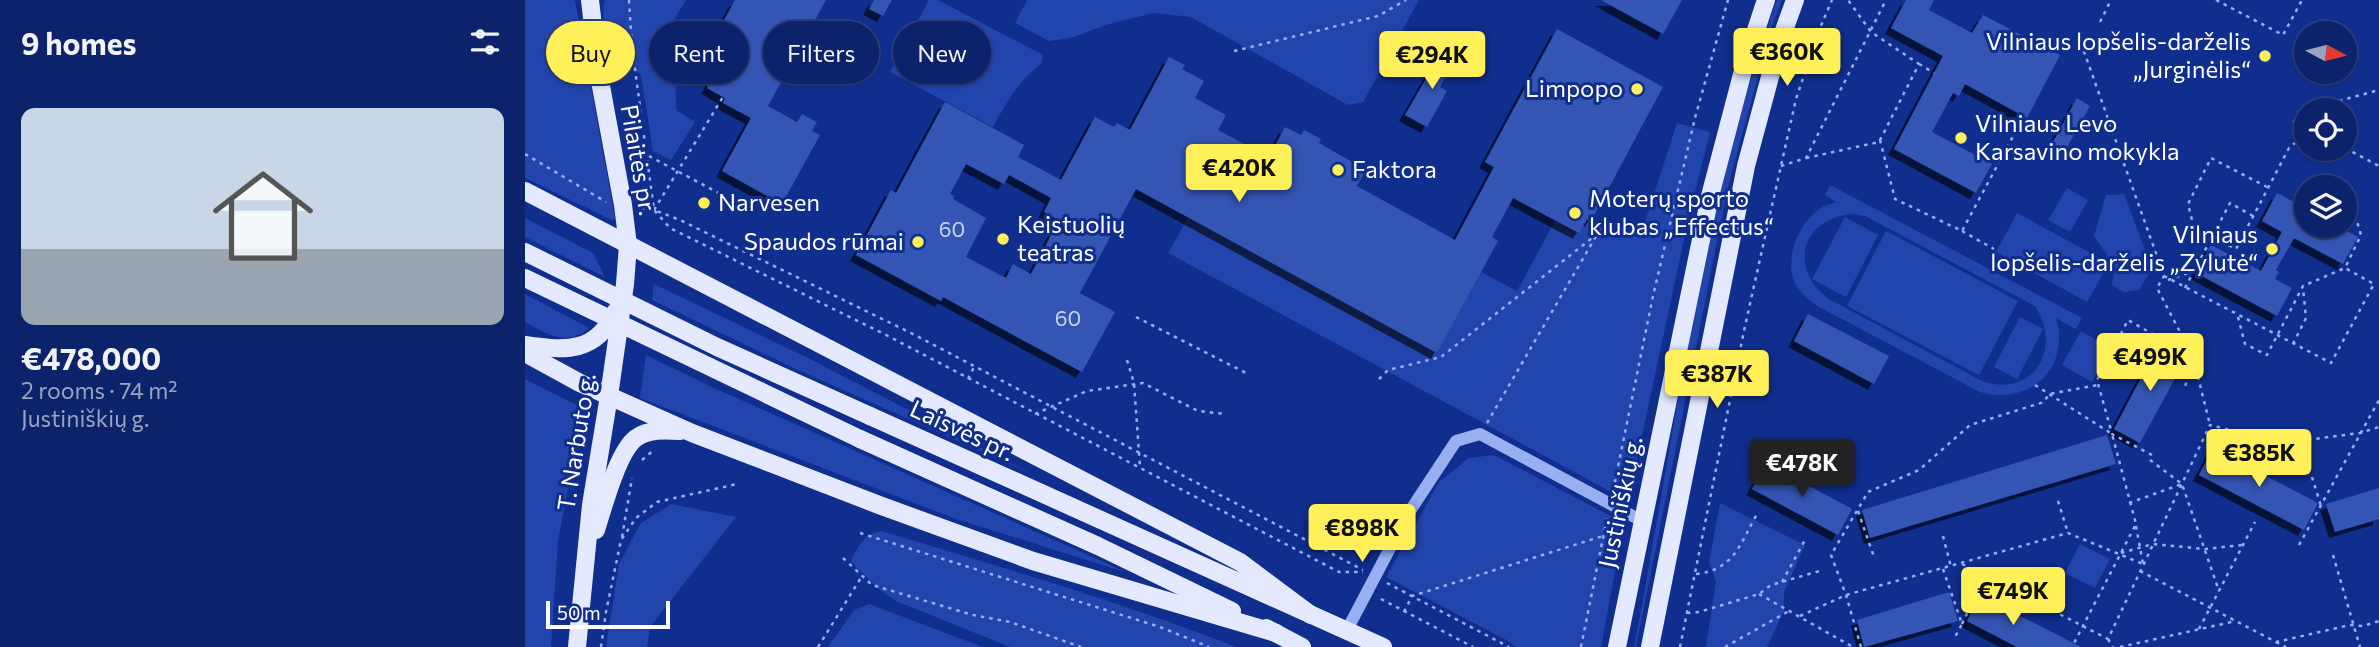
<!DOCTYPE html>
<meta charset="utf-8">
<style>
:root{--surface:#0c226a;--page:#1a2f72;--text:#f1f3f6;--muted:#9aa4c1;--line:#2c3f7e;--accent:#fff05a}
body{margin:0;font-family:Commissioner,sans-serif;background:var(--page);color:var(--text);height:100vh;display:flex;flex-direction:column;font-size:26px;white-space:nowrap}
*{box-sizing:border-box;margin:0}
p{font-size:23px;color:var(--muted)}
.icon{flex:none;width:38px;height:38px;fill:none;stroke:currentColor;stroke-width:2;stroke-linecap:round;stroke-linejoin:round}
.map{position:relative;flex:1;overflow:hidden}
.sheet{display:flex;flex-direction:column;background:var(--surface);width:525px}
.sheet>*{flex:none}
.top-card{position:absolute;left:21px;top:21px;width:665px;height:63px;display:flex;gap:14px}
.needle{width:46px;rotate:97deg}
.fabs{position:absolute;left:1769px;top:21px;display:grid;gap:14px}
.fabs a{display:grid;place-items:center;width:63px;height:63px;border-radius:50%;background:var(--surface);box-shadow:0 2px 5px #0004,0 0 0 2px var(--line);font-size:35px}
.scale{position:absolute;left:21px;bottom:18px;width:124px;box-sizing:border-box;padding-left:7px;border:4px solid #fff;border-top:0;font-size:19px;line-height:24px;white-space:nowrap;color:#fff;-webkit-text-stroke:5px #102e8e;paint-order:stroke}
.price{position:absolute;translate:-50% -60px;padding:0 16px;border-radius:7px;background:var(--accent);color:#111;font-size:23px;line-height:46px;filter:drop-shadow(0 2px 4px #0008)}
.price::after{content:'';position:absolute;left:50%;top:42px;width:21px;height:16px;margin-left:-10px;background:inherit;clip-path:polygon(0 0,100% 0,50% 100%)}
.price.current{background:#222;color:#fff}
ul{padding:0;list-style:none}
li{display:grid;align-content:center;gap:14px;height:371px;padding:0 21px}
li+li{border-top:2px solid var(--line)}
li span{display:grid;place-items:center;height:217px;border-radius:14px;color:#555}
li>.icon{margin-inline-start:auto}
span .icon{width:126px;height:126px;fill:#fffc;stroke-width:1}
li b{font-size:30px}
h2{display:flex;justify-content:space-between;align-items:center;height:84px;padding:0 21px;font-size:30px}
.tag{padding:0 24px;border-radius:32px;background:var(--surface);box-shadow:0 2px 5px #0004,0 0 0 2px var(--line);font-size:24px;line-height:63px}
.tag.current{background:var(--accent);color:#111}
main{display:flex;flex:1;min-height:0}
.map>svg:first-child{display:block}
.green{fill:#2245ad;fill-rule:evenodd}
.building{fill:#3454b5;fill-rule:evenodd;filter:url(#shadow)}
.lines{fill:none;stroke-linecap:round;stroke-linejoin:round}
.path{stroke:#98aff2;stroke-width:2.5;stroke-dasharray:3.5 5;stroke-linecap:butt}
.minor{stroke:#98aff2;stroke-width:12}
.major{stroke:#e4e9ff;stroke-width:18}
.major-bridge{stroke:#e4e9ff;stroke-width:18}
.poi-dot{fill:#fff05a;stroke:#102e8e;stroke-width:2.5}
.labels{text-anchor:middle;stroke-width:6;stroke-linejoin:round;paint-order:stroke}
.number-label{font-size:21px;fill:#ccd4ec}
.poi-label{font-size:24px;fill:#fff;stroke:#102e8e;text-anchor:start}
.street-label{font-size:24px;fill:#fff;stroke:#102e8e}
</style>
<main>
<section class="sheet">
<h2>9 homes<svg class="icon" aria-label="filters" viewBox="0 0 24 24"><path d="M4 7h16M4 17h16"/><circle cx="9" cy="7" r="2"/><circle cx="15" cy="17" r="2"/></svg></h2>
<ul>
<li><span style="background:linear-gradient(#c9d6e8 65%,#9aa5b1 0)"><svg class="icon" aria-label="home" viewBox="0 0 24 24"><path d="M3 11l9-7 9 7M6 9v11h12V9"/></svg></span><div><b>€478,000</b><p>2 rooms · 74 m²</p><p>Justiniškių g.</p></div></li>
</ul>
</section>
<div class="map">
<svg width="1854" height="647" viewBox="0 0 1854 647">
<defs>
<filter id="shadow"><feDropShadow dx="-6" dy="6" stdDeviation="0" flood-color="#0009"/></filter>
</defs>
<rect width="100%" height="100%" fill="#102e8e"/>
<g class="green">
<polygon points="0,0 50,0 90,218 87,220 0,178"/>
<path d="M 80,0 L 161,0 L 150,18 L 151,110 L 170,122 L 146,160 L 128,151 L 116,75 C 108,69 96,62 89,55 C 80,44 76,12 80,0 Z"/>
<path d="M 404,0 L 413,0 L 518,55 L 517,63 C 495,79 481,103 468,127 L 365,72 Z"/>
<polygon points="502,0 894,0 838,102 823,105 666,17 628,13 584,24 546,38 524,41 490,23"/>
<path d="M 1252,0 L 1257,0 L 1247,26 L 1203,186 L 1111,647 L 1109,647 C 1151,431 1176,208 1252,0 Z"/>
<polygon points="1152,123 1185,132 1164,216 1103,501 643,253 663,218 912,353 956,272 992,291 1030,221 1053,233 1062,219 1077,226 1111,236 1116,234"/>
<path d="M 1305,185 L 1557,318 L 1551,329 L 1531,318 C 1546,369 1504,406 1455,392 L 1294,307 C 1283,300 1272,291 1268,278 C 1261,254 1275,221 1296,208 C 1300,205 1307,204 1311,202 L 1300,195 ZM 1327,214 L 1340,216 L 1510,306 C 1538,349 1508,399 1457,381 L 1302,298 C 1263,266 1277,219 1327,214 Z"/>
<polygon points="1542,188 1563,200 1545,232 1523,220"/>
<polygon points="1599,194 1627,269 1614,290 1599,292 1587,285 1590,267 1569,236 1581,195"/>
<polygon points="1492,213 1584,263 1562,302 1471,252"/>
<polygon points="1320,217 1353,235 1321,297 1287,279"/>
<polygon points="0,218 68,253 80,277 0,237"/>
<polygon points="1361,231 1493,301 1454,375 1322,306"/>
<polygon points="129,284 283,358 509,475 271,369 127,300"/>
<path d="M 0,294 L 64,328 C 42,347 22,334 0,322 Z"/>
<polygon points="1495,317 1518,329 1492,379 1469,367"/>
<polygon points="1556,331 1586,349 1567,382 1537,365"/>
<polygon points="121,355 187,387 603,573 431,519 115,398"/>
<polygon points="0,379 58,408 33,541 26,647 0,647"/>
<polygon points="969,455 1099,523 1076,647 991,647 985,642 861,577 914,482 944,458"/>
<polygon points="1195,503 1280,545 1259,592 1259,611 1242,647 1181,647 1191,581 1184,563"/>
<polygon points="146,504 211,517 125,627 122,647 81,647 94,564 116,523"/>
<path d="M 356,531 C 475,567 595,601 711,647 L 485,647 L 371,601 L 356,591 L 326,562 C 332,547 339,534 356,531 Z"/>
<polygon points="1555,544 1585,559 1570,588 1540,573"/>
<polygon points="344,604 458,647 303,647 329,610"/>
</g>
<g class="building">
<polygon points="210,0 301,0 243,106 272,122 277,114 292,122 287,131 295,135 257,204 197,171 226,118 198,103 200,98 182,88 197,60 182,52"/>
<polygon points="349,0 367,0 358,16 344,9"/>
<polygon points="1076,0 1157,0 1138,34"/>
<polygon points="1381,0 1409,0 1404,10 1447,33 1458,15 1535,55 1502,118 1440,84 1434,96 1428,93 1407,132 1467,164 1451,193 1369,149 1418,56 1366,28"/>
<path d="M 1032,29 L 1138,87 L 1066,221 L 1062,219 L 1054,233 L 988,198 L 967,237 L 973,241 L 912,353 L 611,189 L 555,293 L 590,312 L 557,372 L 418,297 L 416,301 L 331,255 L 366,190 L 371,193 L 420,102 L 499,145 L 493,157 L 536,180 L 570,117 L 589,127 L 592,123 L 605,130 L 644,57 L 660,65 L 657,69 L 679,81 L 670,98 L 701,115 L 693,130 L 744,157 L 760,127 L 776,135 L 779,130 L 796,139 L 794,143 L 841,170 L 832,186 L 930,240 L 969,167 L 960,162 ZM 441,164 L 479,184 L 484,175 L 526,198 L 519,212 L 534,220 L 506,274 L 488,264 L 481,278 L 441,257 L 461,218 L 428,199 L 429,196 L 425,194 Z"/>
<polygon points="919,48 932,55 915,87 922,91 902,127 880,115"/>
<polygon points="1552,98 1565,106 1540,151 1527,144"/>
<polygon points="1752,193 1782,209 1782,226 1812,226 1833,237 1818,264 1769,238 1751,270 1754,272 1750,279 1767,288 1752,316 1671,273 1686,245 1736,271 1757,232 1737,221"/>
<polygon points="1283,314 1364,356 1349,384 1269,341"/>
<polygon points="1634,344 1661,358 1615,443 1589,429"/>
<polygon points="1582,435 1591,464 1345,538 1337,510"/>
<polygon points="1688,448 1793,503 1779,530 1674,475"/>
<polygon points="1242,463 1327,509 1313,535 1227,489"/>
<polygon points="1854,488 1854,519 1810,532 1801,504"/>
<polygon points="1424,592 1433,621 1339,647 1332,620"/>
<polygon points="1455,595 1556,647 1492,647 1442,621"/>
</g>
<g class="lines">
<g class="path">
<polyline points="104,0 107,47 129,210 145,228 363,336 814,572 838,572"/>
<polyline points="1691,0 1758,35 1777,0"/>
<polyline points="1575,22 1586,0"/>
<polyline points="1556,43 1639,276 1632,288 1668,357 1660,387"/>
<polyline points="709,51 853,16 881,0"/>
<polyline points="1394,64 1409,73"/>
<polyline points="1773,112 1854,90"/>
<polyline points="1768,121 1782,129"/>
<polyline points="1355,140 1370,199 1437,231 1493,127"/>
<polyline points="1820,148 1854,166"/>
<polyline points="0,154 81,202"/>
<polyline points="124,156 201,197"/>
<polyline points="1281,158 1354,142 1394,64 1346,32 1323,0"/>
<polyline points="1256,166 1281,158 1361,0"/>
<polyline points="116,208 129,210 155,220 386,333 838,570"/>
<polyline points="129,210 198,97"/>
<polyline points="1728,216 1705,203 1687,237 1669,228 1663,204 1686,158 1742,187"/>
<polyline points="1437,231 1469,249"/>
<polyline points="1639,276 1806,363 1849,284 1820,268 1836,235 1828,208"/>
<polyline points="1643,280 1669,271"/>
<polyline points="1660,288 1687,237 1711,249 1764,148 1770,143"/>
<polyline points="611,317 723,374"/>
<polyline points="1713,317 1720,344 1742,355 1778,286 1820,268"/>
<polyline points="1768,344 1781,318 1778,288"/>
<polyline points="602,360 609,383 615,467"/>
<polyline points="443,379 449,367"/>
<polyline points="854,379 863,370 916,357 1076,231"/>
<polyline points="1510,385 1587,434 1611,524 1547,647"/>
<polyline points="510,414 562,391 618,383 673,411 701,414"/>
<polyline points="962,423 1077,226"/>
<polyline points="1697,431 1786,474 1796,506"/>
<polyline points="1627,455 1587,434 1572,380 1603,320 1668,357 1685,425"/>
<polyline points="117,460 129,450"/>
<polyline points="1625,460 1657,484 1694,591"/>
<polyline points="1088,491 1128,296 1170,118 1203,0"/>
<polyline points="1533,501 1543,533"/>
<polyline points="1604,503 1657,484"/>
<polyline points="1333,511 1349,557"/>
<polyline points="1611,526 1618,564"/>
<polyline points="335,533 635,627 684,647"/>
<polyline points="1418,536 1426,567"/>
<polyline points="97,537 107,478"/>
<polyline points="1774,545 1854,400"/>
<polyline points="1596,553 1628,544 1680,549 1717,545"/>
<polyline points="1808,555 1835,647"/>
<polyline points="318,558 347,585 448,615 485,622 556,647"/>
<polyline points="1437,564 1583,639 1685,425 1758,443 1835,433 1854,427"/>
<polyline points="1418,569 1437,624 1429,639"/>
<polyline points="1615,571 1751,642 1825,625 1838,626 1854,621"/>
<path d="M 1171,574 C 1209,570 1215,544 1232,514"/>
<polyline points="1257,582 1280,540"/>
<polyline points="862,583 984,647"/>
<polyline points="1234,594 1328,647"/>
<polyline points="856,599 948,647"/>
<polyline points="879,612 887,596 1078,536"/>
<polyline points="1162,613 1174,612 1234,594 1246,585 1298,570"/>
<polyline points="1275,616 1321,595 1543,533 1618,564"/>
<polyline points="1437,624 1460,577"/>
<polyline points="1674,629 1730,522"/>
<polyline points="1583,639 1588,647"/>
<polyline points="1751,642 1761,647"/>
<polyline points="76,647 81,612 96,540 111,518 132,502 212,484"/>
<polyline points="293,647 337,576"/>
<polyline points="1056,647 1082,518"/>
<polyline points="1155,647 1220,326 1271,99 1295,28 1307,0"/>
<polyline points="1200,647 1264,611"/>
<polyline points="1336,647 1321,595 1306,555 1343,492 1394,470 1445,425 1519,402 1524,394 1573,385"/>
<polyline points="1595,647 1711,621"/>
</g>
<polyline class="minor" points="822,630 883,514 931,441 955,434 1117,521"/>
<g class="major">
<polyline points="0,191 715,562 786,615"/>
<path d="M 0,345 C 42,351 71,353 91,311"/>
<polyline points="0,353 55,383 167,433 354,505 508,561 751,633"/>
<polyline points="345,416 858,647"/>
<polyline points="335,439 573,546 707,611"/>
<path d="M 71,530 C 78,508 93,451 111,438 C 123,429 141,430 155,431"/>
<polyline points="741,628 777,647"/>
<polyline points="52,647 66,505 84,396 100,284 103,245 98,205 73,70 65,0"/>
<polyline points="1092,647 1185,196 1220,63 1241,0"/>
<polyline points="1125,647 1221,166 1253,47 1270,0"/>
</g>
<g class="major-bridge">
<polyline points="0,252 192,347 345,416"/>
<polyline points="0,278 335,439"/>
</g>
</g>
<g class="poi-dot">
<circle cx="1740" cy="56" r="7"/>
<circle cx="1112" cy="89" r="7"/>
<circle cx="1436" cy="138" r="7"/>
<circle cx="813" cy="170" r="7"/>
<circle cx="179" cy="203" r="7"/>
<circle cx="1050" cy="213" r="7"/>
<circle cx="478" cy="239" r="7"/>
<circle cx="393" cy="242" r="7"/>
<circle cx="1747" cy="249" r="7"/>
</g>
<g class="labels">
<g class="number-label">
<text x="427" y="237">60</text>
<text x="543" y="326">60</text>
</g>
<g class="poi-label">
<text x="1726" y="50" text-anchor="end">Vilniaus lopšelis-darželis<tspan x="1726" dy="28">„Jurginėlis“</tspan></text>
<text x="1098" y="97" text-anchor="end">Limpopo</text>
<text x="1450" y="132">Vilniaus Levo<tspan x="1450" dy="28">Karsavino mokykla</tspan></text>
<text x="827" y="178">Faktora</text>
<text x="1064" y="207">Moterų sporto<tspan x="1064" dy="28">klubas „Effectus“</tspan></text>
<text x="193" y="211">Narvesen</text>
<text x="492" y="233">Keistuolių<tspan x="492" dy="28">teatras</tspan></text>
<text x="1733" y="243" text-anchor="end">Vilniaus<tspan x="1733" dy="28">lopšelis-darželis „Zylutė“</tspan></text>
<text x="379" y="250" text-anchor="end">Spaudos rūmai</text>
</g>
<g class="street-label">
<text transform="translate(113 160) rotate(80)" y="8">Pilaitės pr.</text>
<text transform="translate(437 431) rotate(25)" y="8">Laisvės pr.</text>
<text transform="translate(52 442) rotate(-81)" y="8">T. Narbuto g.</text>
<text transform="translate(1096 502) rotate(-78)" y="8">Justiniškių g.</text>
</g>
</g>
</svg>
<div class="fabs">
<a><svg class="needle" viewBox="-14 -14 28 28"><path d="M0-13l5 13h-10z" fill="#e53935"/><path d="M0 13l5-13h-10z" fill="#9aa4c1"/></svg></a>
<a><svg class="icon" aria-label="locate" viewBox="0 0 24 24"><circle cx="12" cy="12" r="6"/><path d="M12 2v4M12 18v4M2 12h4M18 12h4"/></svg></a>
<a><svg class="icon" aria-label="layers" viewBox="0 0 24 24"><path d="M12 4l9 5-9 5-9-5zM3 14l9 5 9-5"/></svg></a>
</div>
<div class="scale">50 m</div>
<b class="price" style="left:1262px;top:88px">€360K</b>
<b class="price" style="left:907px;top:91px">€294K</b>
<b class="price" style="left:714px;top:204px">€420K</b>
<b class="price" style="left:1625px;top:393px">€499K</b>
<b class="price" style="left:1192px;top:410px">€387K</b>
<b class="price" style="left:1734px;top:489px">€385K</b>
<b class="price current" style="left:1277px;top:499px">€478K</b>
<b class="price" style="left:837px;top:564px">€898K</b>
<b class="price" style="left:1488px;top:627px">€749K</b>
<div class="top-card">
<a class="tag current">Buy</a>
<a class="tag">Rent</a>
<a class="tag">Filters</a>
<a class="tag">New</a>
</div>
</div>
</main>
